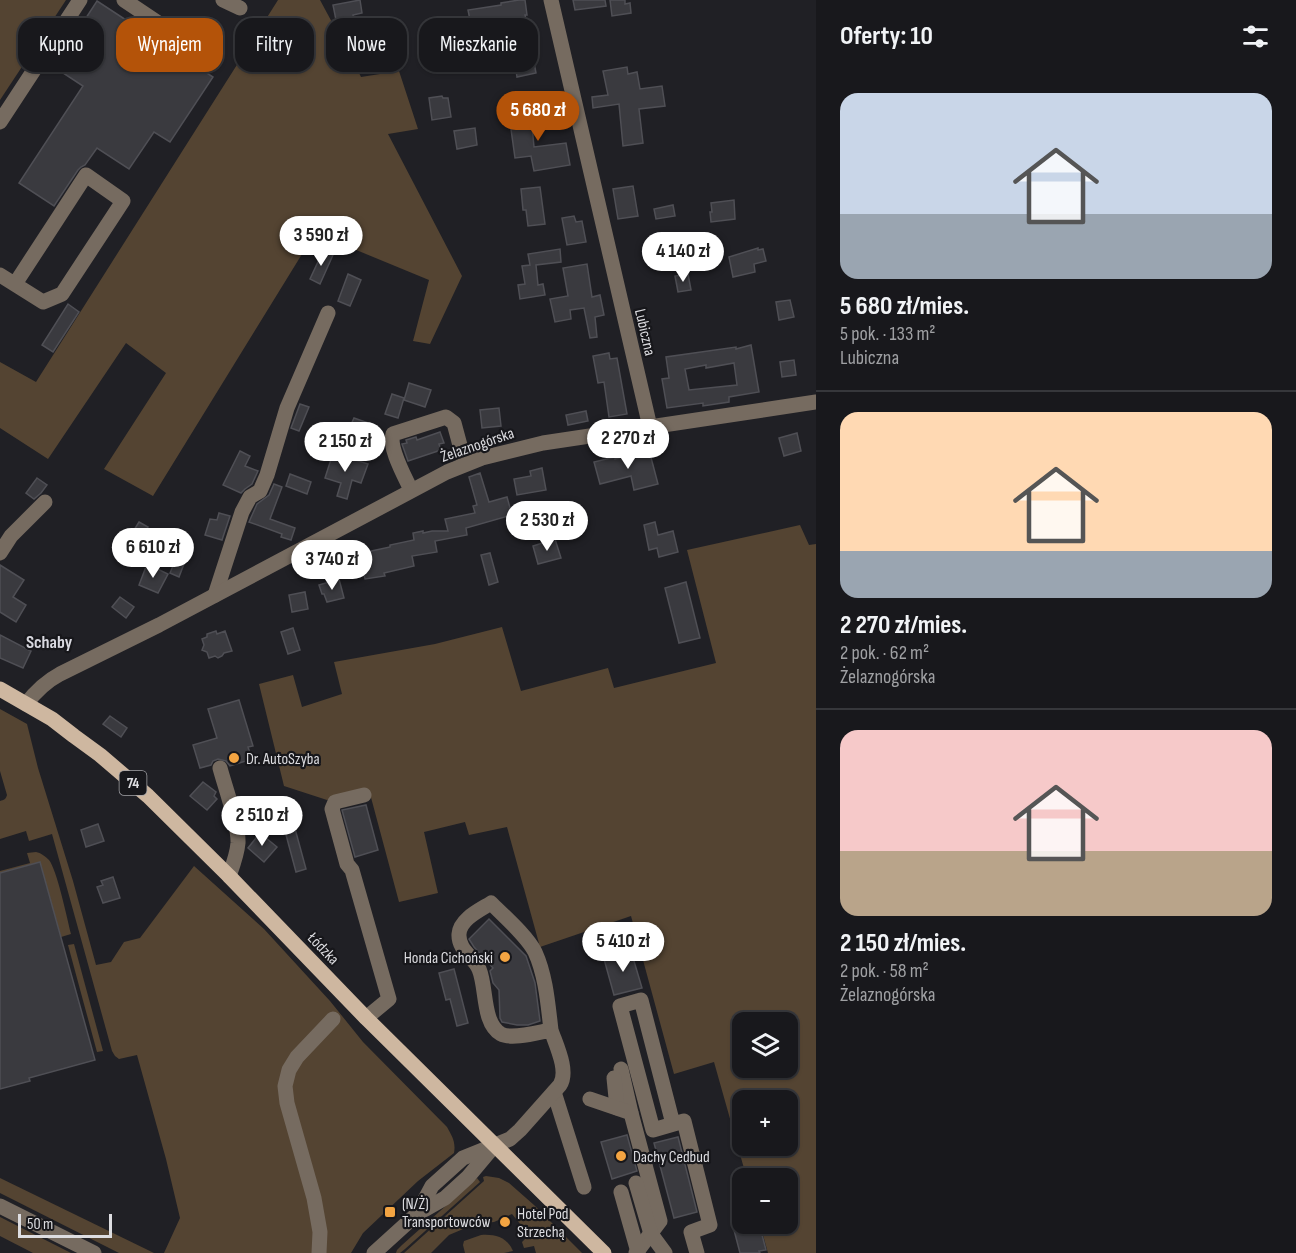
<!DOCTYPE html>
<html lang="pl">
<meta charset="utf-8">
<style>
:root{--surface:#18181c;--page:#212125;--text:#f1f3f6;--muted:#9fa0a3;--line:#36373b;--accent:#b45309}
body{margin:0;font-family:"Sofia Sans Condensed",sans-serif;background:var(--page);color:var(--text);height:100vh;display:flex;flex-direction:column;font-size:22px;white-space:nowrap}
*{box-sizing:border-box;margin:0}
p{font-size:20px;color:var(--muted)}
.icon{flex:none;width:33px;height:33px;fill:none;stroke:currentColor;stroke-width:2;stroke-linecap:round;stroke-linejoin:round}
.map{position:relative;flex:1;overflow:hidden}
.details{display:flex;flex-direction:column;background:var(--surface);width:480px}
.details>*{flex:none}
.top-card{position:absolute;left:18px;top:18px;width:570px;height:54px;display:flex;gap:12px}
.fabs{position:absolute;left:732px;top:1012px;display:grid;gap:12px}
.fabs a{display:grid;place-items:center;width:66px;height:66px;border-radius:12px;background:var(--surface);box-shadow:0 2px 4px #0004,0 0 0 2px var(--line);font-size:30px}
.scale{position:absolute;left:18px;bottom:15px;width:94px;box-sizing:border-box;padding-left:6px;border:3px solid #dddde1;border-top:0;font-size:16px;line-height:21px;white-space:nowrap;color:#dddde1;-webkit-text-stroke:4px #17171b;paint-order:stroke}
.price{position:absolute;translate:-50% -51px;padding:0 14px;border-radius:21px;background:#fff;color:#222;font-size:20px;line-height:39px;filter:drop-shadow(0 2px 3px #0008)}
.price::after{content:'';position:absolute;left:50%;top:36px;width:18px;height:14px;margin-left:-9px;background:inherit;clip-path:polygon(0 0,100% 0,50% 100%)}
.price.active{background:var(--accent);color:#fff}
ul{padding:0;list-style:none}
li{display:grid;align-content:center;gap:12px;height:318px;padding:0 24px}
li+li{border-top:2px solid var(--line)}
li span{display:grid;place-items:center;height:186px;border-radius:18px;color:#555}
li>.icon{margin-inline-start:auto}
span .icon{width:108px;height:108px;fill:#fffc;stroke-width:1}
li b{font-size:26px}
h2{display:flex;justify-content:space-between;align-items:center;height:72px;padding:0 24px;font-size:26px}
.chip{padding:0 21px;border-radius:18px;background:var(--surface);box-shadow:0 2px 4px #0004,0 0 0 2px var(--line);font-size:21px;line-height:54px}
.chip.active{background:var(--accent);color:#fff}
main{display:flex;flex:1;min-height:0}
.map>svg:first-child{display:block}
.green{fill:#544432;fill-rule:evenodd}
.building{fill:#3a3a3f;stroke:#4f4f55;stroke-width:1.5;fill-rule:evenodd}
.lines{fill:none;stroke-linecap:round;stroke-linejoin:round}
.minor{stroke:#766b60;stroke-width:15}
.major{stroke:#ceb7a0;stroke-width:15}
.poi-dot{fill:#f3a442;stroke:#17171b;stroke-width:2}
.labels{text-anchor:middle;stroke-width:4.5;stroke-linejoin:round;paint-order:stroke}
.shield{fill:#17171b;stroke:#a2a2a6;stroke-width:1.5}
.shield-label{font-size:15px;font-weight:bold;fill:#dddde1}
.street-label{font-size:16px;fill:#dddde1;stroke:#17171b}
.poi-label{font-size:16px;fill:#dddde1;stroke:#17171b;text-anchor:start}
.neighbourhood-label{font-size:18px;font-weight:bold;fill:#d9d9e0;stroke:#17171b}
</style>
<main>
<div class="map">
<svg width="816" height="1253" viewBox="0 0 816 1253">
<rect width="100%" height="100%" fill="#202025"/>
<g class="green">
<polygon points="0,0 66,0 0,100"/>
<polygon points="278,0 320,0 334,26 380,19 388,44 348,51 361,77 399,71 418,129 388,134 462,276 430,344 413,341 429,280 315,233 153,496 104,469 166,373 126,343 48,459 0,428 0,362 36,382"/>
<path d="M 800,525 L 809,545 L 816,544 L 816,1253 L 768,1253 L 760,1224 L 788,1224 L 788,1179 L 747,1179 L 714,1062 L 674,1074 L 631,916 L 540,947 L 507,827 L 469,835 L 465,822 L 424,832 L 438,893 L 399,902 L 369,790 L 327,800 L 284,786 L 259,684 L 293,675 L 302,707 L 342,694 L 334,662 L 435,644 L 502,627 L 521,691 L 608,668 L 614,688 L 716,663 L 687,550 ZM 742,1023 L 788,1023 L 788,1068 L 742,1068 ZM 742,1101 L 788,1101 L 788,1146 L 742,1146 Z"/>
<path d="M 0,709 L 27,724 L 38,768 L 73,881 L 96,965 L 111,962 L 124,942 L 140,938 L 194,866 L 264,929 L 330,1001 L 363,1042 L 447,1127 C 452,1136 456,1142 454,1153 L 418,1181 L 363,1233 L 351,1253 L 164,1253 L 180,1218 L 166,1159 L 137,1055 L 119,1059 L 115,1056 L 112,1051 L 52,834 L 29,841 L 26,831 L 0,839 L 0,801 C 4,800 6,799 7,795 L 0,771 Z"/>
<path d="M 36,852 C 41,853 45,856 49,860 C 57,870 67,918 71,934 L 61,937 L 40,862 L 0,873 L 0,871 L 30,863 L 27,853 Z"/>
<polygon points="74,944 103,1051 97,1052 68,945"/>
<polygon points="486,1176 499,1178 509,1183 534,1205 582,1253 536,1253 534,1246 524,1248 522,1242 529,1235 512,1214 494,1222 475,1224 449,1235 431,1253 404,1253 484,1181 483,1177"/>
<polygon points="0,1178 154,1253 119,1253 0,1193"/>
<polygon points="477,1178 480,1182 405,1249 400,1253 396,1253 397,1250 402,1245"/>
<polygon points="0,1217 71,1253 33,1253 0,1236"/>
<path d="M 481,1235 C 495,1234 507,1237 513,1251 L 504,1253 L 465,1253 L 463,1245 L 464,1241 Z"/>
</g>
<g class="building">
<polygon points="360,0 362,13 353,15 355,22 337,25 333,5"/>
<polygon points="519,0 525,0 527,15 525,15 536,73 517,77 515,63 482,68 480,53 512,48 507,18 484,22 484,18 470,20 468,10 501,5 501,3"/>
<polygon points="573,0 605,0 606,6 575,10"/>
<polygon points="610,0 625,0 625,4 630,3 631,13 612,16"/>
<polygon points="97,1 213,77 170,142 154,132 129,169 97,148 85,165 81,167 78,170 54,206 19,183 83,86 54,67"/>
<polygon points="627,67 628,74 637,72 640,89 662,86 665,106 639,109 643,143 623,146 619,104 593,108 592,97 608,95 603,71"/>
<polygon points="442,96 443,98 448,98 451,117 432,120 429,98"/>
<polygon points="555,109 557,121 532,125 534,147 566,143 570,165 534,171 531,156 515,158 510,122 519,121 518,115"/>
<polygon points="475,128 477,145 457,149 454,131"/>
<polygon points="633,186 638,216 618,219 613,189"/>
<polygon points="540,187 545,224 528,226 526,210 523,210 521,189"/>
<polygon points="734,200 735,219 711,222 710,212 712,212 711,203"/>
<polygon points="673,205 675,216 656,219 654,209"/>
<polygon points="574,216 576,222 582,221 586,242 567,245 562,218"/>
<polygon points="758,248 758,250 763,249 766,261 754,264 755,272 733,277 729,257"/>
<polygon points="560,249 561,262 536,265 538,285 543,284 545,295 520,299 518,285 525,284 522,266 530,265 528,254"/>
<polygon points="323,251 333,255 320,284 310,279"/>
<polygon points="587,264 592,297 600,295 604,315 595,317 597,337 590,338 584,308 570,310 571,319 555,322 550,299 568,296 563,268"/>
<polygon points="348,274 361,280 350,306 338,301"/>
<polygon points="688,274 691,290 678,292 675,276"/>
<polygon points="790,300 794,317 779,320 776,302"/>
<polygon points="68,304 79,312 53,352 42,345"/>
<path d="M 751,345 L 759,392 L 729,397 L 729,402 L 703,406 L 703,403 L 667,408 L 662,379 L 669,378 L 666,357 L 736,347 L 736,349 ZM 734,363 L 737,385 L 689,390 L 685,369 L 706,365 L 706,368 Z"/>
<polygon points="609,353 610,359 617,358 627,414 609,417 604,382 598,383 593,356"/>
<polygon points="794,360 796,375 782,377 780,362"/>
<polygon points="409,383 431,390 425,407 404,400"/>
<polygon points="392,394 404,398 398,418 385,414"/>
<polygon points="300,404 309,407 299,431 291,428"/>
<polygon points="499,408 501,426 482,428 480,410"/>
<polygon points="586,411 588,421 568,425 566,415"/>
<polygon points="354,418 371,424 366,435 349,429"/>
<polygon points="440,432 444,443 439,444 441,450 408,461 402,444 407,443 406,440 416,437 417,440"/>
<polygon points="797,433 801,451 784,456 779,438"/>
<polygon points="649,450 658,484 634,490 631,476 600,484 594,462 615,457 615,459"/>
<polygon points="240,451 250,456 245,466 258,471 252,484 245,489 241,493 223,485"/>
<polygon points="333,453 368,464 361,483 352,480 347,499 337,496 341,483 325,478"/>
<polygon points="542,468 546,490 517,495 514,479 531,476 530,471"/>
<polygon points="480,473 489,502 507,497 512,515 466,528 467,535 435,541 437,552 412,556 414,566 384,573 385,576 365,579 361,561 367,552 390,547 390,545 414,540 413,533 423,531 423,533 432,531 448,531 445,519 475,513 473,506 477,505 469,477"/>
<polygon points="290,474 311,482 307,494 286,486"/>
<polygon points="37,478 47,485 41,493 34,499 26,493"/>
<polygon points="274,484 282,487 270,519 295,528 291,540 281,537 282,534 249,522 257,504 269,495"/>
<polygon points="219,513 230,516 222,540 205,535 210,519 217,520"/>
<polygon points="139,522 148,527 138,544 129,538"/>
<polygon points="655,522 658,535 673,531 678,552 659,557 657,548 649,550 644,525"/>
<polygon points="555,539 561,558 538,564 533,546"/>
<polygon points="182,544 190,548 179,577 170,573"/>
<polygon points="490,553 498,582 489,585 481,555"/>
<polygon points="147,564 168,574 158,593 139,585"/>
<polygon points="0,565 24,580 13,597 26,605 16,622 0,612"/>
<polygon points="339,579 344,598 327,602 324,594 322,594 319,585"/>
<polygon points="686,582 700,638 679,643 665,588"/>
<polygon points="305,592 308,609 292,612 289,595"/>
<polygon points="120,597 134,607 126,618 112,607"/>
<polygon points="293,628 300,650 288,654 281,632"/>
<polygon points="216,631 217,634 225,631 232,651 224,653 222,656 218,658 215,656 209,658 207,652 202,650 204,645 202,639 207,637 207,634"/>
<polygon points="0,635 31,651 23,668 0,658"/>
<polygon points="239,700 253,746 248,747 252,759 230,766 226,761 218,759 213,761 211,765 200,768 193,745 217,738 208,709"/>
<polygon points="110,716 127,728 121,737 103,724"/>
<polygon points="203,782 216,792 214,796 217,799 207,810 190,796"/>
<polygon points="288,803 306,869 296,872 278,805"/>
<polygon points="366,805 378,850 355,857 342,810"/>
<polygon points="98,824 104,841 86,847 81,830"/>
<polygon points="260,833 277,847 264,862 248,848"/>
<polygon points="40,862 95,1060 29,1078 30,1081 0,1089 0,873"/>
<polygon points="113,877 120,898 103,903 97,887 103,885 101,881"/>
<polygon points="489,919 526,956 535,983 540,1021 528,1025 517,1025 502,1022 500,1018 499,990 493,983 490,971 493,968 474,947 469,939"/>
<polygon points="631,951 642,988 614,995 604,959"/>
<polygon points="454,969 468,1023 457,1026 450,999 446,1000 439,973"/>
<polygon points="627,1135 637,1171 612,1179 601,1142"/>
<polygon points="678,1137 697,1212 674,1218 654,1143"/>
<polygon points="752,1225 754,1233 761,1231 766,1250 759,1251 760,1253 740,1253 734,1230"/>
</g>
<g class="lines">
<g class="minor">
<polyline points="124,0 212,59"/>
<polyline points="223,0 240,8"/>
<polyline points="551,0 650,427"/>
<polyline points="0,122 80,0"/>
<polyline points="0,275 43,302 62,294 123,201 86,175 15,284"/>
<path d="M 411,490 C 405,477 388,447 393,434 L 446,417 L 454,423 L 465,464"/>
<polyline points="0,553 11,536 45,502"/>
<polyline points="215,595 242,512 250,497 260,491 267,475 287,408 328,313"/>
<path d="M 26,704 C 36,691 45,682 60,674 L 159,625 L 447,472 L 482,458 L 543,443 L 816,402"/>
<path d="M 220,768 C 225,787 239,825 238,843 C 237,855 233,865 229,876"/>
<polyline points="364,795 335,802 332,809 347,864 352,870 389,999 366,1018"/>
<polyline points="621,1069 631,1113"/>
<polyline points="614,1078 617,1108"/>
<polyline points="554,1092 584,1187"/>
<polyline points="590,1099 631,1113 660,1221 636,1253"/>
<polyline points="673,1124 641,1000 620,1006 653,1130 684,1121 710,1225 691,1232 697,1253"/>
<polyline points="636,1183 651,1234 665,1253"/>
<polyline points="621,1192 638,1252"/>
<polyline points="0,1206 94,1253"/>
<path d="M 417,1214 L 432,1186 L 463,1158 L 510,1139 L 520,1130 L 560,1085 C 569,1071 556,1045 551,1030 C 539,1032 512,1040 501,1034 C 482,1023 487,988 479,969 C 474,957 458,950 459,934 C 460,919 480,910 491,903 C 504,916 527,936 535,952 C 546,976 548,1005 551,1030"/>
<polyline points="319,1253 320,1232 314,1198 287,1103 285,1086 289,1070 297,1057 333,1019"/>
<polyline points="374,1253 417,1214 445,1198 468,1177 494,1146"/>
</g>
<polyline class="major" points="0,689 52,719 74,736 100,755 148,796 229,876 366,1018 604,1253"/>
</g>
<g class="poi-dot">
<circle cx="234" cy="758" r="6"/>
<circle cx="505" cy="957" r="6"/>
<circle cx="621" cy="1156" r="6"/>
<rect x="384" y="1206" width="12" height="12" rx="3"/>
<circle cx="505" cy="1222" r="6"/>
</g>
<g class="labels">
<rect class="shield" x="119.5" y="771" width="27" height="24" rx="4.5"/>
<g class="shield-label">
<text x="133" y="788">74</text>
</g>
<g class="street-label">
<text transform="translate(646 332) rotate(77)" y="6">Lubiczna</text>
<text transform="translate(477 444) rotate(-19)" y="6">Żelaznogórska</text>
<text transform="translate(324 948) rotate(46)" y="6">Łódzka</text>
</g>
<g class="poi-label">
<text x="246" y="764">Dr. AutoSzyba</text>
<text x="493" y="963" text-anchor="end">Honda Cichoński</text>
<text x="633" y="1162">Dachy Cedbud</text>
<text x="402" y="1209">(N/Ż)<tspan x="402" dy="18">Transportowców</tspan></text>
<text x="517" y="1219">Hotel Pod<tspan x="517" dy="18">Strzechą</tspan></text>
</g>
<g class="neighbourhood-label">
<text x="49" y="648">Schaby</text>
</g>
</g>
</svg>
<div class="fabs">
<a><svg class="icon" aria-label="layers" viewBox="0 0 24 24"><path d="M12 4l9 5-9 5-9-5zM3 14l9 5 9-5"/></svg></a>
<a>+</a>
<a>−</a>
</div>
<div class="scale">50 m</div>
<b class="price active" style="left:538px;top:142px">5 680 zł</b>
<b class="price" style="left:321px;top:267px">3 590 zł</b>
<b class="price" style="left:683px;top:283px">4 140 zł</b>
<b class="price" style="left:628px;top:470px">2 270 zł</b>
<b class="price" style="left:345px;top:473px">2 150 zł</b>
<b class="price" style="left:547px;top:552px">2 530 zł</b>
<b class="price" style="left:153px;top:579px">6 610 zł</b>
<b class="price" style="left:332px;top:591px">3 740 zł</b>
<b class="price" style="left:262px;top:847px">2 510 zł</b>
<b class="price" style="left:623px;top:973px">5 410 zł</b>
<div class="top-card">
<a class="chip">Kupno</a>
<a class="chip active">Wynajem</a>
<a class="chip">Filtry</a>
<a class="chip">Nowe</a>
<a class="chip">Mieszkanie</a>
</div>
</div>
<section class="details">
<h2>Oferty: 10<svg class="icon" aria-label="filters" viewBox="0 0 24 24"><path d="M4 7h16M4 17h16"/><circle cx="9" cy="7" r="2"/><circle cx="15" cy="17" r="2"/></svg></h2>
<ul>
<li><span style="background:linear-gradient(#c9d6e8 65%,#9aa5b1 0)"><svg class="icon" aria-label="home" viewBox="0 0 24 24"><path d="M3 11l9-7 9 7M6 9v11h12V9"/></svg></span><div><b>5 680 zł/mies.</b><p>5 pok. · 133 m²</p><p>Lubiczna</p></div></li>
<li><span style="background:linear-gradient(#ffd9b3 75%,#9aa5b1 0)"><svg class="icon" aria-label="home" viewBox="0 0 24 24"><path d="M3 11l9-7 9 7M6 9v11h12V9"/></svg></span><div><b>2 270 zł/mies.</b><p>2 pok. · 62 m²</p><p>Żelaznogórska</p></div></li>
<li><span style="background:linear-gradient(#f6c9c9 65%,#b9a48a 0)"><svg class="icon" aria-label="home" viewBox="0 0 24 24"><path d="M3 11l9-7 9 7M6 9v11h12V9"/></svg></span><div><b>2 150 zł/mies.</b><p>2 pok. · 58 m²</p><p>Żelaznogórska</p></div></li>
</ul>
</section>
</main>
